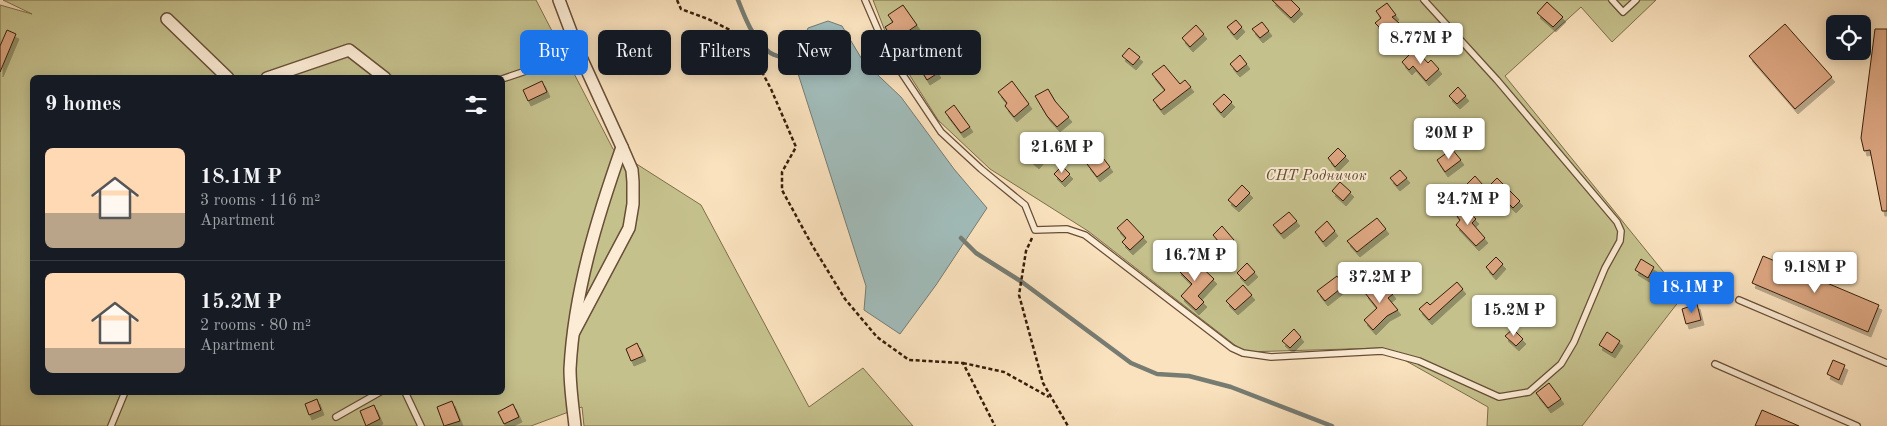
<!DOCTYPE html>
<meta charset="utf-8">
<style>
:root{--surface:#171b24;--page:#20242c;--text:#f1f3f6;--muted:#9ea1a6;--line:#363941;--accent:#1a73e8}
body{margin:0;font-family:"Old Standard TT",serif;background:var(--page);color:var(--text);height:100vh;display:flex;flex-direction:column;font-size:19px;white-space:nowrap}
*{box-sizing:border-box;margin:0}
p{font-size:16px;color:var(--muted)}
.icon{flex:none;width:28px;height:28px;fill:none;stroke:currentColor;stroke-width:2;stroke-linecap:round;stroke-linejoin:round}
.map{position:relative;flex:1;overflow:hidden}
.details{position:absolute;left:30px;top:75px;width:475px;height:320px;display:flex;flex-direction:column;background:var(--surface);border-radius:8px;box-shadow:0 2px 12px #0003}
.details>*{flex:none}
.guide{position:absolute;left:520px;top:30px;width:475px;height:45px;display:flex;gap:10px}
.tools{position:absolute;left:1826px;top:15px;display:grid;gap:10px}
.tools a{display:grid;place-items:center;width:45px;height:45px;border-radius:8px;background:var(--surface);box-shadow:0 2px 12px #0003;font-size:25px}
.price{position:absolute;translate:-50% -42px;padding:0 11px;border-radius:5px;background:#fff;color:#222;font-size:16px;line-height:32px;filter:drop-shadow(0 1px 2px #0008)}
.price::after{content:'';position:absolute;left:50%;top:30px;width:15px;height:11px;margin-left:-8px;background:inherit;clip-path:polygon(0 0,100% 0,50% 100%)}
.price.on{background:var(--accent);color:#fff}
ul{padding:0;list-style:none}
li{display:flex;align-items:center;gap:15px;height:125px;padding:0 15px}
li+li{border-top:1px solid var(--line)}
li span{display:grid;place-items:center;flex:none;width:140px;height:100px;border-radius:8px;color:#555}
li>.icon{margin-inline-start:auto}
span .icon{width:60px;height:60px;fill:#fffc;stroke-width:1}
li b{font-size:21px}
h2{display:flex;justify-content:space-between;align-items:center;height:60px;padding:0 15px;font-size:21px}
.pill{padding:0 18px;border-radius:8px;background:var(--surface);box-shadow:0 2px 12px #0003;font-size:18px;line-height:45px}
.pill.on{background:var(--accent);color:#fff}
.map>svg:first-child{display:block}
.green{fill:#c5c18d;stroke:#7e6f4b;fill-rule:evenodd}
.water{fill:#a1bcba;stroke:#777c73}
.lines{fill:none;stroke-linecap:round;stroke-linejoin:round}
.stream{stroke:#777c73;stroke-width:4.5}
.building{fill:#dda782;stroke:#381d09;filter:url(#shadow)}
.lane-casing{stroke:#684e36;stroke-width:8}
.street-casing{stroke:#684e36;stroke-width:14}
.path{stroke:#381d09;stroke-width:2.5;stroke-dasharray:4 2.5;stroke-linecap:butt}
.lane{stroke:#fcecd5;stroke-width:5.5}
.street{stroke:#fcecd5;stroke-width:11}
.labels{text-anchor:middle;stroke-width:4;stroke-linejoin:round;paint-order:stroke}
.park-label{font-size:15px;font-style:italic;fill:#624e31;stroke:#fcecd5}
</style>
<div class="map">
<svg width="1887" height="426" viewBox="0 0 1887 426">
<defs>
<filter id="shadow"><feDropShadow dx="3" dy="5" stdDeviation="0" flood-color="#0004"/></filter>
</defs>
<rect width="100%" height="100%" fill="#fae2be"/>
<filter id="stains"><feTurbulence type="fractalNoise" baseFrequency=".004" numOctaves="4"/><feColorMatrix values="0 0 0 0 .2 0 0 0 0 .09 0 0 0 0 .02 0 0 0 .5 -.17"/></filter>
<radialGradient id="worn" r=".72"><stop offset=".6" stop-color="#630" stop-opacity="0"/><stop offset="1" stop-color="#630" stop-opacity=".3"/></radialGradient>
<g class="green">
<path d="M 3,0 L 536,0 L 613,149 L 701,205 L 809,407 L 863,368 L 913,426 L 584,426 L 582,407 L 531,426 L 0,426 L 0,5 L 32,14 ZM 32,78 L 502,78 L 502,392 L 32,392 Z"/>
<polygon points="873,0 1656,0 1612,42 1581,7 1505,76 1683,296 1582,426 1487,426 1488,407 1383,348 1244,352 1088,231 990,169 938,120 890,44"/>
</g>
<polygon class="water" points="828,21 842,26 863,61 901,97 954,169 987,208 936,285 900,334 864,310 866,286 794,61 808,28"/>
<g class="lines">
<g class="stream">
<path d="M 738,0 C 745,18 753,39 769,52 C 777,58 790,57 798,65"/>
<polyline points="961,238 976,253 1022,282 1131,363 1157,374 1189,376 1231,387 1332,426"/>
</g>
</g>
<g class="building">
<polygon points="1272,0 1291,0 1300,9 1291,18"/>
<polygon points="1547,2 1563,17 1553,27 1537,13"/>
<polygon points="1387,3 1396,15 1392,17 1399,23 1387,35 1375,23 1381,18 1376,11"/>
<polygon points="903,5 917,25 894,41 885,27 893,22 888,15"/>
<polygon points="1236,20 1242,27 1234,35 1227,27"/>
<polygon points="1262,22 1269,31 1260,38 1252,29"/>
<polygon points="1785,24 1832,77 1795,109 1749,56"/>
<polygon points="1196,25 1204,34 1190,47 1182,38"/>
<polygon points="1875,29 1887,29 1887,211 1882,211 1870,150 1864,151 1861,138"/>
<polygon points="7,30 16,34 0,72 0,46"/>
<polygon points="1129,48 1140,57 1133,65 1122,56"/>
<polygon points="1415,49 1428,63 1431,60 1439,69 1426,81 1413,66 1409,70 1402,62"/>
<polygon points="1240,55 1247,64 1237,72 1230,64"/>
<polygon points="929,60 938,73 927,80 919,67"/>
<polygon points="1164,65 1180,84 1185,80 1191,87 1161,110 1153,100 1165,90 1152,74"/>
<polygon points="542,81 547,92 528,101 523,90"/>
<polygon points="1012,81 1029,104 1014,117 1005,106 1007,103 998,92"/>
<polygon points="1458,87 1466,96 1457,104 1449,96"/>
<polygon points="1048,89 1055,101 1069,117 1057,127 1047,116 1035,96"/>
<polygon points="1224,94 1232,102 1221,113 1213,104"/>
<polygon points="954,105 970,127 961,133 945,112"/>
<polygon points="1038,143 1047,151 1036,164 1027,156"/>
<polygon points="1338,148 1346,156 1335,167 1328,158"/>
<polygon points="1452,149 1461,160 1445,172 1437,160"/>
<polygon points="1100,154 1110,167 1097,177 1087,164"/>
<polygon points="1062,166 1070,174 1062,182 1054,174"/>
<polygon points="1400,170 1407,178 1397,186 1390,178"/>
<polygon points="1475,176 1483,185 1472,195 1464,187"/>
<polygon points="1497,178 1520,201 1513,208 1490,185"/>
<polygon points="1340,182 1351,192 1343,201 1332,191"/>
<polygon points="1242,185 1250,193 1236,207 1228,200"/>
<polygon points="1462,205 1476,219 1472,223 1485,238 1476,246 1456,225 1460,220 1454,212"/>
<polygon points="1289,212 1297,221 1281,234 1273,225"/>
<polygon points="1377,218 1386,229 1357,252 1347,241"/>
<polygon points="1127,219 1144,237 1130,250 1122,242 1126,238 1117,228"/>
<polygon points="1327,221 1335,231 1323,242 1315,232"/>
<polygon points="1222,226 1234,240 1224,248 1213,235"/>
<polygon points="1763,256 1879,305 1868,332 1752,283"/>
<polygon points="1191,257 1214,279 1198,296 1204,302 1196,310 1181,296 1192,284 1178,270"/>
<polygon points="1496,257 1503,264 1493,275 1486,267"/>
<polygon points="1641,259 1654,267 1648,278 1635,270"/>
<polygon points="1247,263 1255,272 1245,281 1237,273"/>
<polygon points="1337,276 1344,286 1325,301 1317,291"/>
<polygon points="1382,280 1393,294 1388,298 1398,310 1387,316 1373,330 1364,320 1377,308 1365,293"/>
<polygon points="1457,282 1463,289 1429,320 1419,309 1427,302 1430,305"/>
<polygon points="1243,285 1252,295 1235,310 1226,301"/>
<polygon points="1697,304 1701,320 1686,324 1682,309"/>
<polygon points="1294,329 1301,337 1290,348 1282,341"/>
<polygon points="1513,329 1523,339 1516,346 1505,336"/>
<polygon points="1607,332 1620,341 1612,353 1599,345"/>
<polygon points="637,343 643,356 631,361 626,349"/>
<polygon points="1833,360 1845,365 1839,380 1827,374"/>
<polygon points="1549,383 1561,399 1548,408 1536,393"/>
<polygon points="317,399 321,410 309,415 305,404"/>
<polygon points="452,401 460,421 444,426 437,407"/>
<polygon points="513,404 519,417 504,424 498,412"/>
<polygon points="374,405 380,419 366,426 360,411"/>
<polygon points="1762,410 1799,426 1755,426"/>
</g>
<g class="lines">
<g class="lane-casing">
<g id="lane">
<polyline points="865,0 887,51 941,132 981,169 1025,205 1035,230 1067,229 1085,235 1232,348 1243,353 1271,357 1382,351 1419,361 1499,397 1529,392 1561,364 1574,342 1605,268 1620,241 1621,231 1617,222 1497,80 1424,0"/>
<polyline points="1612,0 1623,12 1636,0"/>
<polyline points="502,79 579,53"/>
<polyline points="1739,300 1887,363"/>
<polyline points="1715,364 1857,426"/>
<polyline points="405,392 421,426"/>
<polyline points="336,417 380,392"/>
<polyline points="111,426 125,392"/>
</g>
</g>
<g class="street-casing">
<g id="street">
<polyline points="559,0 579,53 622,147 632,170 633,182 633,204 629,228 574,332"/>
<polyline points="167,19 228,78"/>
<polyline points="267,78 349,50 385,78"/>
<path d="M 575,426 C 573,407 570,388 570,369 C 574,292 597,218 622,147"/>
</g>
</g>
<g class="path">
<polyline points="677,0 681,9 708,19 738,34 751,51 771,89 796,147 782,172 782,190 812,245 845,299 877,337 909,360 963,363 995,426"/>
<polyline points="1032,238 1026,251 1019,295 1043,383 1068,426"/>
<polyline points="963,363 1004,372 1049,397"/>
</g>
<use href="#lane" class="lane"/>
<use href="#street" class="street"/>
</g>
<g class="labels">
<g class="park-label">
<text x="1316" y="180">СНТ Родничок</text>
</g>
</g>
<rect width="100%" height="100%" filter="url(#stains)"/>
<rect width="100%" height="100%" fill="url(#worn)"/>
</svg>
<div class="tools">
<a><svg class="icon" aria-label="locate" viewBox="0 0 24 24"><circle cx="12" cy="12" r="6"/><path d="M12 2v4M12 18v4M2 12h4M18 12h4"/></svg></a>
</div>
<b class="price" style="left:1421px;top:65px">8.77M ₽</b>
<b class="price" style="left:1449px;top:160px">20M ₽</b>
<b class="price" style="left:1062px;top:174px">21.6M ₽</b>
<b class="price" style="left:1468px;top:226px">24.7M ₽</b>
<b class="price" style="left:1195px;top:282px">16.7M ₽</b>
<b class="price" style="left:1815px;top:294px">9.18M ₽</b>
<b class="price" style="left:1380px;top:304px">37.2M ₽</b>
<b class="price on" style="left:1692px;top:314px">18.1M ₽</b>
<b class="price" style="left:1514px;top:337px">15.2M ₽</b>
<div class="guide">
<a class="pill on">Buy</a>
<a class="pill">Rent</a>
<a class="pill">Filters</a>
<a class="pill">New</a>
<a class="pill">Apartment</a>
</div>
<section class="details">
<h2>9 homes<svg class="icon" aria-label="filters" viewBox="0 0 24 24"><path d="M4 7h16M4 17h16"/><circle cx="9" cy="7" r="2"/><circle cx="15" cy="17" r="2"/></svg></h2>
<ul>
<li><span style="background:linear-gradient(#ffd9b3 65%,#b9a48a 0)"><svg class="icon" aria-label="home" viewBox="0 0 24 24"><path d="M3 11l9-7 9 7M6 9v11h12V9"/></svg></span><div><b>18.1M ₽</b><p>3 rooms · 116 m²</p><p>Apartment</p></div></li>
<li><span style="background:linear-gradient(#ffd9b3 75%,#b9a48a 0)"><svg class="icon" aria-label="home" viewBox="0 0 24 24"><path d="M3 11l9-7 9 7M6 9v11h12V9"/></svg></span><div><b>15.2M ₽</b><p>2 rooms · 80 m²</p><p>Apartment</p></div></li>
</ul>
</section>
</div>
